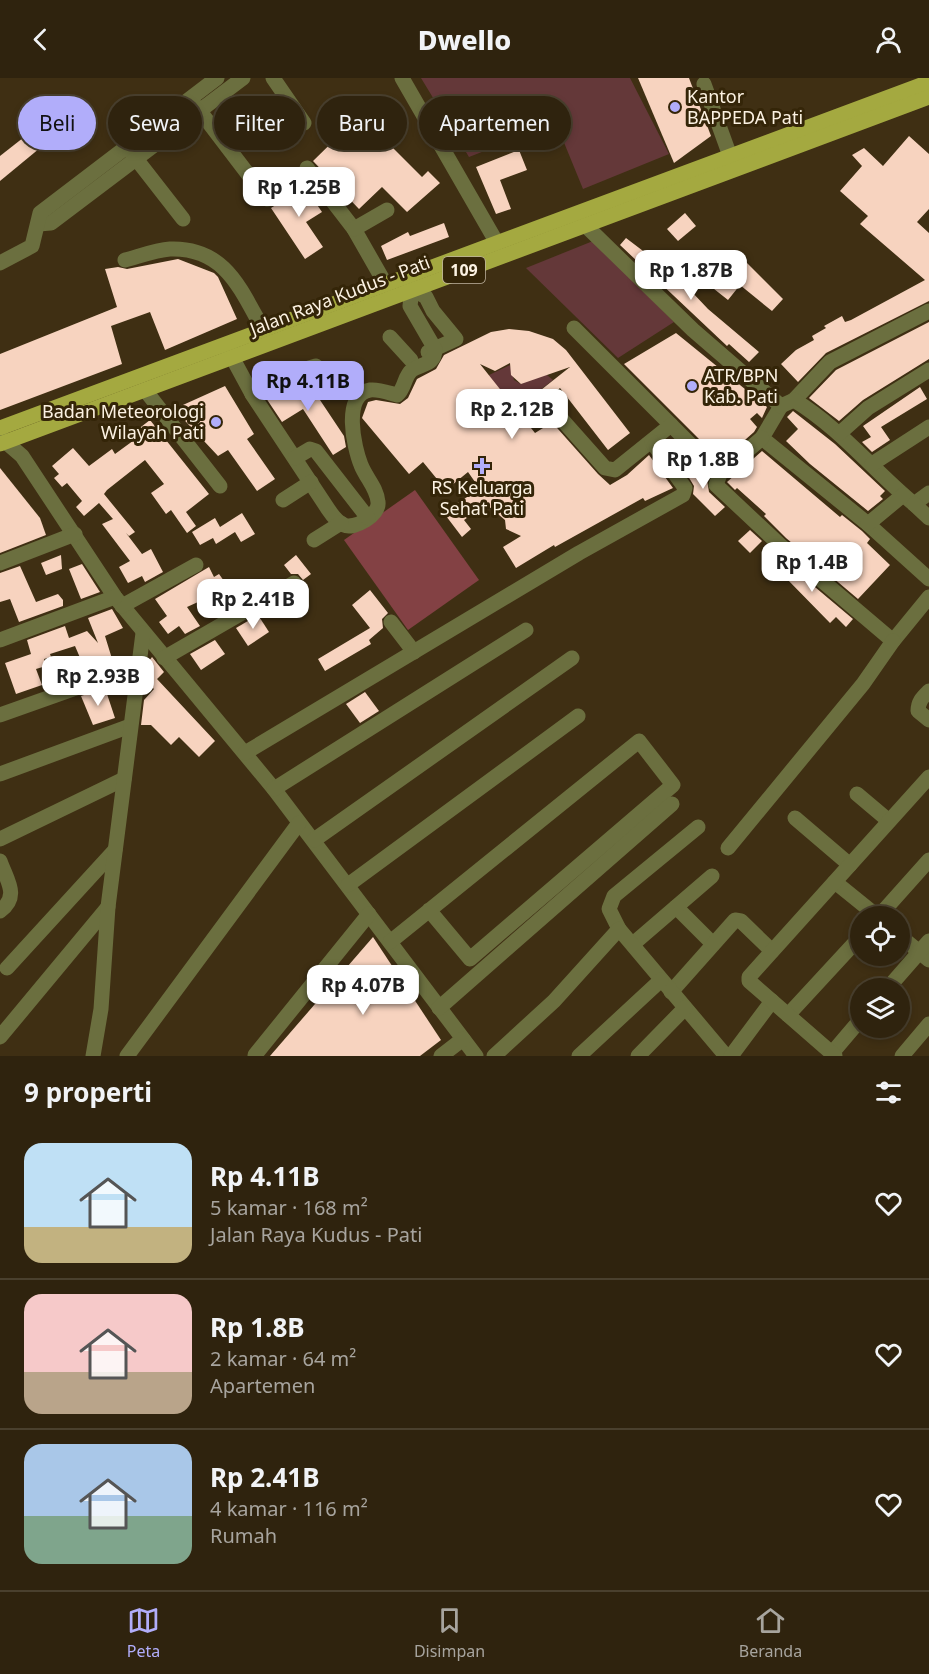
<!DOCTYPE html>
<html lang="id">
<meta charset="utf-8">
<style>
:root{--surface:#2f230e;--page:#3b2f1c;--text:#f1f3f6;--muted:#a7a49e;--line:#4a402e;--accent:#b1adfa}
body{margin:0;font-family:"Noto Sans",sans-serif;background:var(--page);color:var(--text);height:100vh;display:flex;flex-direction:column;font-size:22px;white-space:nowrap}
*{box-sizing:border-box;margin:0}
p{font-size:20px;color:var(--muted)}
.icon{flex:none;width:33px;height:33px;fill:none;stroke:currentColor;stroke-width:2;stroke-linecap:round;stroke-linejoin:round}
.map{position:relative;height:978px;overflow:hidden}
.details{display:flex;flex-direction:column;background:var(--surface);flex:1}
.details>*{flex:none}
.guide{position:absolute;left:18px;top:18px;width:600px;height:54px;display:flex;gap:12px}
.controls{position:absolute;left:850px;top:828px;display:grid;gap:12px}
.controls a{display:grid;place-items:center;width:60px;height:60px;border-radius:50%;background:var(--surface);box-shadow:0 3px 9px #0003,0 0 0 2px var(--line);font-size:30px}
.price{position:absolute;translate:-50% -51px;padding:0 14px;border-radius:12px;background:#fff;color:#222;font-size:20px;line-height:39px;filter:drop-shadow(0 2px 3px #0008)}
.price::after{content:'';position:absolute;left:50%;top:36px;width:18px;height:14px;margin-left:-9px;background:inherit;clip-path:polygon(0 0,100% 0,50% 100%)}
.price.current{background:var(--accent);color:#111}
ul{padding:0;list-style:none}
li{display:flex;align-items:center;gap:18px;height:150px;padding:0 24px}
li+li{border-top:2px solid var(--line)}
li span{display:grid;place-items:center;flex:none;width:168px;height:120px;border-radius:18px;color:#555}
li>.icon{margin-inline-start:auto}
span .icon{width:72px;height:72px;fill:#fffc;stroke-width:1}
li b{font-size:26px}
h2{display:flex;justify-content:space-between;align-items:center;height:72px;padding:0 24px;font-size:26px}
.tag{padding:0 21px;border-radius:27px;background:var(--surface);box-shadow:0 3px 9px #0003,0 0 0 2px var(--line);font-size:21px;line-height:54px}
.tag.current{background:var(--accent);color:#111}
header{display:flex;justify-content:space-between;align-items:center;height:78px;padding:0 24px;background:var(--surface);font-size:27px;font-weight:800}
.tabs{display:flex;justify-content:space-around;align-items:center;height:84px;border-top:2px solid var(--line);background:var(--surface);font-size:16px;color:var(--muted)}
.tabs a{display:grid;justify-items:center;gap:3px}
.tabs .current{color:var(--accent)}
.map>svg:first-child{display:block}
.green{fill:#643839}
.forest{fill:#834144}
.building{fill:#f7d3bf;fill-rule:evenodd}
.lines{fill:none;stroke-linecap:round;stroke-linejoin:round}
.minor{stroke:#6b6f3f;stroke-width:15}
.major{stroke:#a4a940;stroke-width:15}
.poi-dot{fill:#b1adfa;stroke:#342508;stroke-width:2}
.labels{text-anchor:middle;stroke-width:6;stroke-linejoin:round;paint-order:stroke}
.shield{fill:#342508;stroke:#c0b4a1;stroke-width:1.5}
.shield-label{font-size:16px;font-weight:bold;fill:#fcf2e2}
.poi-label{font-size:18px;fill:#fcf2e2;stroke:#342508;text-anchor:start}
.street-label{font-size:18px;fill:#fcf2e2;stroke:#342508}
</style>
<header><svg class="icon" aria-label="back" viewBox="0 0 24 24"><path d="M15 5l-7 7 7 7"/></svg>Dwello<svg class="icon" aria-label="person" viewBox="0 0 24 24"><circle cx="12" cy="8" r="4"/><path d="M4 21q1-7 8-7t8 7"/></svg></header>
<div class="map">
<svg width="929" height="978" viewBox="0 0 929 978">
<rect width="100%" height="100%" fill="#3f2f13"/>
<g class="green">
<polygon points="421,0 630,0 669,76 583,111 556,45 469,79"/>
<polygon points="593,163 674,244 618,280 526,190"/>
<polygon points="510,287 514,302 521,306 541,292 553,302 505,339 489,297"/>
</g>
<polygon class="forest" points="415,412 479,502 408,552 344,462"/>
<g class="building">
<polygon points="638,0 689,0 711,58 674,85"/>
<polygon points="360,37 422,99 428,93 440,105 407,134 382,109 359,131 313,83"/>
<polygon points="28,56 40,70 0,103 0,78"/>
<polygon points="909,58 929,76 929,131 917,144 929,155 929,223 826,275 798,304 781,286 796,272 814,262 812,258 826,250 824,248 842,238 845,244 851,242 925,202 860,146 868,138 840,113 862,88 852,77 864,70 883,88"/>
<polygon points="519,72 527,92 500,102 511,131 496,136 476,89"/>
<polygon points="300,102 322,134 306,144 323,169 305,181 271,130 287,120 283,114"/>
<polygon points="685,135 696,148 678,163 667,151"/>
<polygon points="444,145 449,159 387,182 381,168 408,154 410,158"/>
<polygon points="626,160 672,195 673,194 708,231 759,274 749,284 729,266 727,268 620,167"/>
<polygon points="689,172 724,199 742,180 783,221 772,233 740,207 728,222 680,184"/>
<polygon points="178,181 214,195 218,199 237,241 165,272 150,234 111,248 122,286 0,332 0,276 117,229 105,191 118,189 127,191"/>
<polygon points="929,244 929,281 863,322 839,343 809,320 836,292"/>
<path d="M 509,251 L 529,253 L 553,261 L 566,272 L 630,355 L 608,372 L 560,310 L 542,324 L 548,332 L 550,342 L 598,396 L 610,407 L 627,397 L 649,377 L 673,410 L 645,423 L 643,420 L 555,469 L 554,467 L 516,490 L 503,469 L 521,458 L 506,451 L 505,442 L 486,426 L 464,442 L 471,451 L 462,459 L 443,434 L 480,411 L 468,394 L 446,412 L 423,384 L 409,396 L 362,340 L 368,324 L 376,322 L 400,326 L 408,320 L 417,301 L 436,291 L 444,277 L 491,254 ZM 510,285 L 511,297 L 521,306 L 570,289 L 527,323 L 543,350 L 535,355 L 480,286 L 495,293 Z"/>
<polygon points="676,255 767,329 762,340 757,335 750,341 757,349 754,354 721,383 624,286"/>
<polygon points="306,301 344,358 346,369 333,377 303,331 282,344 266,320 290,306"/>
<polygon points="225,308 254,356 247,361 275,401 257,413 228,372 218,378 174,331"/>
<polygon points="920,309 927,321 881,349 890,362 872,374 862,364 871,359 863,348"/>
<polygon points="793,333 835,366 885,413 880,418 883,421 868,433 810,386 786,363 798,351 787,339"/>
<polygon points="150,342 209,416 186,434 196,448 187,455 171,432 166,436 151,415 164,406 145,382 107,412 104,416 135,454 129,458 126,455 142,476 151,471 163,494 145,504 142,498 128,505 119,489 130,483 102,446 113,441 99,425 84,438 76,429 82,423 67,405 62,409 54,400 59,396 52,388 73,370 89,388 112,371 115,376 141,357 137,352"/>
<polygon points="762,373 840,439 842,437 862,453 870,461 867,465 890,487 858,521 786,460 764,438 766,436 737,410 735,412 727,404"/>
<polygon points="695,384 703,393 700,395 707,402 709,414 725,429 715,438 693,416 694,408 685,393"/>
<polygon points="0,390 40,440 46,457 0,475"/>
<polygon points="242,435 255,456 241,464 235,454 216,466 213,460 200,467 192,454 215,440 220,449"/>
<polygon points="750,452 762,463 750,475 738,463"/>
<polygon points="61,477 62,491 46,497 41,485"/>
<polygon points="296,477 311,496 303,502 298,496 291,496 284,487"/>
<polygon points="778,478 853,541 846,549 836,539 830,545 785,499 769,487"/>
<polygon points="82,486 100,514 81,521 69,491"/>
<polygon points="20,488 36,524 58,516 63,522 63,528 19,544 10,521 0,524 0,495"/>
<polygon points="209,489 214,499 219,496 229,510 187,529 200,548 185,556 179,548 168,556 159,544 167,538 155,521"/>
<polygon points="370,512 388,535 382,541 383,550 369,562 371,566 325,593 318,581 370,550 352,527"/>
<polygon points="112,531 123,550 105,558 113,584 87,596 75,568 50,576 51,579 44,581 46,588 36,591 42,607 16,616 5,585 31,576 27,562 65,548 69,560 87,553 98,565 88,540"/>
<polygon points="258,537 269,554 248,568 236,550"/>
<polygon points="215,562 225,576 201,592 190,576"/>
<polygon points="152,579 164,594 157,601 215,663 199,679 179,659 171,667 151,647 141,647 144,622 154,611 147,604 149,583"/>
<polygon points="105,610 115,640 93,647 81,618"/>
<polygon points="365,614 379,633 360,645 346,626"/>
<polygon points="373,859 441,962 420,978 270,978"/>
</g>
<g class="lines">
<g class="minor">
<polyline points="273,0 304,45"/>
<polyline points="402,0 497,165"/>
<polyline points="704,6 730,78"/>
<polyline points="196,28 267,121"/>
<polyline points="130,73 183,141"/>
<polyline points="307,90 354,151 386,207"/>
<polyline points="38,146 51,145 243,0"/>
<polyline points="585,147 693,252 781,328 762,360 868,446 929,501"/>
<polyline points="354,151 387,132"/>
<path d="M 125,182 C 140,178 156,172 170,171 C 226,169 241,213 264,253"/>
<polyline points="0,185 32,168 40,135 217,0"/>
<polyline points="408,204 412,211 426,219 433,233 456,261 428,274"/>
<polyline points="574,250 720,396"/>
<polyline points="390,259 411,282"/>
<path d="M 226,268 L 252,316 L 328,431 C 332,437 337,444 344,447 C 354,452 380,437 378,424 C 377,410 366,400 361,387 C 354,370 342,316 370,312 C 379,311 389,315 397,317 C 405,311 404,298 412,292 C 423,285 435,287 435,271 L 410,228 L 412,211"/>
<polyline points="145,312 220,408"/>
<polyline points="252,316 286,297 316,288"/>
<polyline points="794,322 830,284 929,233"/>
<path d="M 781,328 L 794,322 C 840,350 873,392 914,426 L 929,415"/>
<polyline points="557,336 605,390 615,392 671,347"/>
<polyline points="840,355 868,330 929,292"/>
<polyline points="0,359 22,378 115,519 274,711 476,978"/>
<polyline points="762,360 720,396 716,407 780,467 893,563 929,519"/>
<polyline points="295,380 310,371 316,373 368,440"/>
<polyline points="872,386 929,349"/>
<polyline points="283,422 311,404"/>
<polyline points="914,426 929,440"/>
<polyline points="868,446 903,417"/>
<polyline points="314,462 341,445"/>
<polyline points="0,485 75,456"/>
<polyline points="122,528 196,487"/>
<polyline points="391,544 414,574"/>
<polyline points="0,562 115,519"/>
<polyline points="164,580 294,505"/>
<path d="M 929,613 C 923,619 918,623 918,633 L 929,642"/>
<polyline points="0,637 138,588"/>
<polyline points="245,675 579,475 683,417 685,410 652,364"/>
<polyline points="0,696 130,648"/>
<polyline points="274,711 526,552"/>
<polyline points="857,716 889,743"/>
<polyline points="795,740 850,787"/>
<polyline points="0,761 124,701"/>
<polyline points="314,762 572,580"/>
<polyline points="728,770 863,606 893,563"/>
<path d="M 0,783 C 7,803 20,818 0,833"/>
<polyline points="835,804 877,838"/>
<polyline points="348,807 578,638"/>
<polyline points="676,829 713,866"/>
<polyline points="879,838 929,782"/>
<polyline points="619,851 609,831 614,818 698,749"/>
<polyline points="900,858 929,882"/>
<polyline points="390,864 639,663 673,707 470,881 429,832"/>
<polyline points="633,866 712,798"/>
<polyline points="7,890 115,772"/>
<polyline points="888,910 929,863"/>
<polyline points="671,914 735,842 741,843 772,873"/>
<polyline points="439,930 672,726"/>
<polyline points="788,937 861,858"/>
<polyline points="0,959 108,829"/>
<polyline points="832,975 861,941"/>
<polyline points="255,977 369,836"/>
<polyline points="93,978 101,931 108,829 143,555"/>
<polyline points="127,978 299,745"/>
<polyline points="441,978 463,961"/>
<polyline points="494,978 554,923 619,851 726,978"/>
<polyline points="579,978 661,902"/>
<polyline points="638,978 685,930"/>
<polyline points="731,978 772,923"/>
<polyline points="835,978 749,903 749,899 929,699"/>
<polyline points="902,978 929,946"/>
</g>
<g class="major">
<polyline points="0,350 929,4"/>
<polyline points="0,366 929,19"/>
</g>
</g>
<g class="poi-dot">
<circle cx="675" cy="29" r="6"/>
<circle cx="692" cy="308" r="6"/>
<circle cx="216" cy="344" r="6"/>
<path d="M479 379h6v6h6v6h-6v6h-6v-6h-6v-6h6z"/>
</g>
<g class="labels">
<rect class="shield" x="443" y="179" width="42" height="26" rx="4.5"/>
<g class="shield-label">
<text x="464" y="198">109</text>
</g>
<g class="poi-label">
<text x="687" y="25">Kantor<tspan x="687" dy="21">BAPPEDA Pati</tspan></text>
<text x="704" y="304">ATR/BPN<tspan x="704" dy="21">Kab. Pati</tspan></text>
<text x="204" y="340" text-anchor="end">Badan Meteorologi<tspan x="204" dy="21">Wilayah Pati</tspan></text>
<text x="482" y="416" text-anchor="middle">RS Keluarga<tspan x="482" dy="21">Sehat Pati</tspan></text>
</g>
<g class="street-label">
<text transform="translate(340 218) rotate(-21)" y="6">Jalan Raya Kudus - Pati</text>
</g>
</g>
</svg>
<div class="controls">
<a><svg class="icon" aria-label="locate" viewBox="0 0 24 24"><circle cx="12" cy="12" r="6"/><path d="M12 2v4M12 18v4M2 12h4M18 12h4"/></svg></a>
<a><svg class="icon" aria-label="layers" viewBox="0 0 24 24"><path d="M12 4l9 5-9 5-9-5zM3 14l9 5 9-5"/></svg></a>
</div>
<b class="price" style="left:299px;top:140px">Rp 1.25B</b>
<b class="price" style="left:691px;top:223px">Rp 1.87B</b>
<b class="price current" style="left:308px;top:334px">Rp 4.11B</b>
<b class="price" style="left:512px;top:362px">Rp 2.12B</b>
<b class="price" style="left:703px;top:412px">Rp 1.8B</b>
<b class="price" style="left:812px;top:515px">Rp 1.4B</b>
<b class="price" style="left:253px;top:552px">Rp 2.41B</b>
<b class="price" style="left:98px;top:629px">Rp 2.93B</b>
<b class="price" style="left:363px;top:938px">Rp 4.07B</b>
<div class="guide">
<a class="tag current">Beli</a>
<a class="tag">Sewa</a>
<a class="tag">Filter</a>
<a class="tag">Baru</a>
<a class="tag">Apartemen</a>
</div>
</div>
<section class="details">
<h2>9 properti<svg class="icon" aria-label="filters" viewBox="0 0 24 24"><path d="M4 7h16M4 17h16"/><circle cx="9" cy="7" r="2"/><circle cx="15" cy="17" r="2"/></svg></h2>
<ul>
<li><span style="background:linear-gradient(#bfe0f5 70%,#c2b280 0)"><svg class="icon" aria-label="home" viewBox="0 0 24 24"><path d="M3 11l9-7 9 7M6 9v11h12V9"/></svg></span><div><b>Rp 4.11B</b><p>5 kamar · 168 m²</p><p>Jalan Raya Kudus - Pati</p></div><svg class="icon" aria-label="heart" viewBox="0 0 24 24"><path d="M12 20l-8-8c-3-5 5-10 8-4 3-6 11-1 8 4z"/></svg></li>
<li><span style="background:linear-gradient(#f6c9c9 65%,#b9a48a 0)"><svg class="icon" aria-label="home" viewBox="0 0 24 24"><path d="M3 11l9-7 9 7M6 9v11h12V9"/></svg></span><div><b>Rp 1.8B</b><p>2 kamar · 64 m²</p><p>Apartemen</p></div><svg class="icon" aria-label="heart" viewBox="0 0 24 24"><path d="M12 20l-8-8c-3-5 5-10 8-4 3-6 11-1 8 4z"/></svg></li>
<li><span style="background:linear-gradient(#a9c7e8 60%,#7fa58c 0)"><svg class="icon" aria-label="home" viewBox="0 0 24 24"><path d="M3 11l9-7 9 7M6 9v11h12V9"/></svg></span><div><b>Rp 2.41B</b><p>4 kamar · 116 m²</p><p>Rumah</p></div><svg class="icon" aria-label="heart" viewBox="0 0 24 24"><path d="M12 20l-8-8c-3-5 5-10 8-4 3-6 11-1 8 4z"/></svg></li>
</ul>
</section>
<nav class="tabs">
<a class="current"><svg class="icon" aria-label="map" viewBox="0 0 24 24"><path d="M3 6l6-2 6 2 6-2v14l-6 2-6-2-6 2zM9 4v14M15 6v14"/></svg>Peta</a>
<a><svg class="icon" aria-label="saved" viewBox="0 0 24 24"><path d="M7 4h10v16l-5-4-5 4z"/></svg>Disimpan</a>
<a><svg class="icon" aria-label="home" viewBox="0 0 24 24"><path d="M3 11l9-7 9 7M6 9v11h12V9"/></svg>Beranda</a>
</nav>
